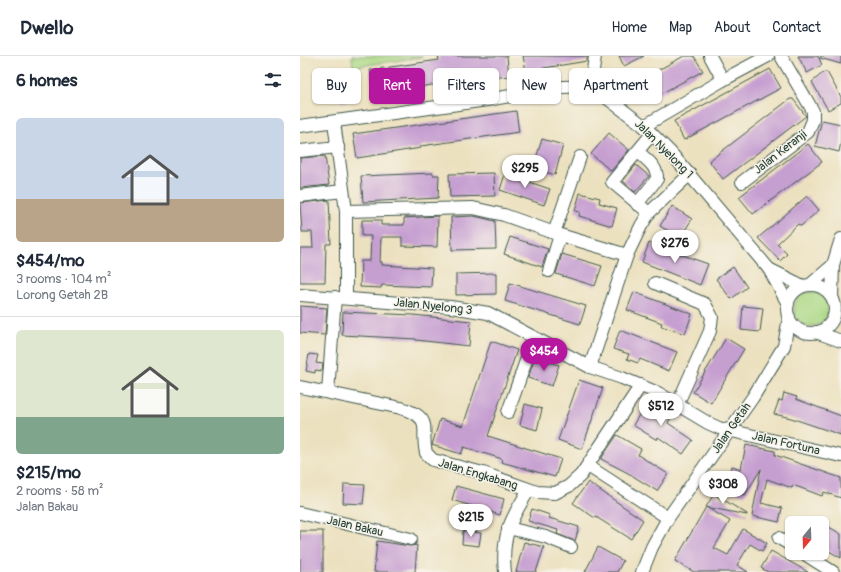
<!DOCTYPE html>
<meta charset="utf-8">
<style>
:root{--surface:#fff;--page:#f6f6f7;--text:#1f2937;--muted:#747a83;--line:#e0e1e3;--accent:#b5179e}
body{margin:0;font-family:Pangolin,sans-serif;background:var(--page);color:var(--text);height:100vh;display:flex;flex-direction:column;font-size:15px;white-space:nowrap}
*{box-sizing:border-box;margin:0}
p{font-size:13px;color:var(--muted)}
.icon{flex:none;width:22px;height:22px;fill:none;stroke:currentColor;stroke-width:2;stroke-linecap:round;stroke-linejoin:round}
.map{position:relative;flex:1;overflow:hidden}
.panel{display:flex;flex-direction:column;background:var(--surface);width:300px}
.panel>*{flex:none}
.top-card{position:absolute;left:12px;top:12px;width:380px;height:36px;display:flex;gap:8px}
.needle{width:26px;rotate:199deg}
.fabs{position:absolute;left:485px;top:460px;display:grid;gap:8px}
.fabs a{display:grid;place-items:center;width:44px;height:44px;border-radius:6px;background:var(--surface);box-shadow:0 1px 3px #0004;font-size:20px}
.price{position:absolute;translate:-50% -34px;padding:0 9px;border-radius:14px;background:#fff;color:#222;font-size:13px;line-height:26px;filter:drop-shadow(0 1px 2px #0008)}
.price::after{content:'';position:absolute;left:50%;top:24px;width:12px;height:9px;margin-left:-6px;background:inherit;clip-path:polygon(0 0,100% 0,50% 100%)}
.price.selected{background:var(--accent);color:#fff}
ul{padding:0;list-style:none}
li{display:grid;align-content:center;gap:8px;height:212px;padding:0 16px}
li+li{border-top:1px solid var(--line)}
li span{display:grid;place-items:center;height:124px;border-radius:6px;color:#555}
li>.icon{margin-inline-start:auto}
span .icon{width:72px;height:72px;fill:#fffc;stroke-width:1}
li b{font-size:17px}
h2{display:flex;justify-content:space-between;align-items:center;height:48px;padding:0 16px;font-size:17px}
.tag{padding:0 14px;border-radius:6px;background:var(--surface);box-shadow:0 1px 3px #0004;font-size:14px;line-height:36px}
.tag.selected{background:var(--accent);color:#fff}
header{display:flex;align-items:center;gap:24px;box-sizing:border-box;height:56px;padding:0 20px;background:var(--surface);border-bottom:1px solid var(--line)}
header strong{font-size:19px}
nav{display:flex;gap:22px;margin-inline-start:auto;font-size:14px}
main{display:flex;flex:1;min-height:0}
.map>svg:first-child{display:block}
.green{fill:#acd986;stroke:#668b5d}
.building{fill:#c69fd1}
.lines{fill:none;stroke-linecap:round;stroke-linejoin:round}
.minor-casing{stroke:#3e5649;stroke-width:14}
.minor{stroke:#fff;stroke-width:12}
.labels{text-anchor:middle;stroke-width:3;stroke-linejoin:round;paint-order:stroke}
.street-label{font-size:12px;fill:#1f3d34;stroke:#f7f3e8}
</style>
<header>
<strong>Dwello</strong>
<nav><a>Home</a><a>Map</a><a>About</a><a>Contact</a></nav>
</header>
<main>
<section class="panel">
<h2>6 homes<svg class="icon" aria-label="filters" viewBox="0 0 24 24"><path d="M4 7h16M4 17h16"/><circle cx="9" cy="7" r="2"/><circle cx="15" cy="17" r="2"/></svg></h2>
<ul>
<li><span style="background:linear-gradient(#c9d6e8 65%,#b9a48a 0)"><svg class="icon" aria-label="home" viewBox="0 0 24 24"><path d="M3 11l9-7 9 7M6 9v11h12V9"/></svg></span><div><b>$454/mo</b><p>3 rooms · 104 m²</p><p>Lorong Getah 2B</p></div></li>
<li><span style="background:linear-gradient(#dfe7d0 70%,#7fa58c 0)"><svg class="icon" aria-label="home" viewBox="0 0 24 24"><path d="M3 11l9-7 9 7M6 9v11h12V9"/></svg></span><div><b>$215/mo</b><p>2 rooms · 58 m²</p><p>Jalan Bakau</p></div></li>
</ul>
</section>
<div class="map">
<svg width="541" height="516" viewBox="0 0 541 516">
<rect width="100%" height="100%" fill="#f7f3e8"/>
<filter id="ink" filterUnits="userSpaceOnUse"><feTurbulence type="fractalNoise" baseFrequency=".025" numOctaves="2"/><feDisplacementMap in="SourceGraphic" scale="8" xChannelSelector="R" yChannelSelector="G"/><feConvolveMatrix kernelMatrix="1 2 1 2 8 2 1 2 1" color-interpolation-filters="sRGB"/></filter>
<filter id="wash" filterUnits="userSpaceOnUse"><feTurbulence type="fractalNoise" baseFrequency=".012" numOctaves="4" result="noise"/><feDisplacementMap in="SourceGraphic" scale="16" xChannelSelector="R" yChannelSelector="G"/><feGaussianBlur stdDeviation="0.9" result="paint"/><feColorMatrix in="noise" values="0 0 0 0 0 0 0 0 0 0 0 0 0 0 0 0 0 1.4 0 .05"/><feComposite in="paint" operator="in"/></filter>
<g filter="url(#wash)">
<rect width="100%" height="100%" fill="#ece1bf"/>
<g class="green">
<polygon points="52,0 122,0 123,1 53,11"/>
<circle cx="511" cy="253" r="17"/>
</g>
<g id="blocks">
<g class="building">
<polygon points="138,0 207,0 209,20 132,29 74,38 70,14 139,4"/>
<polygon points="223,0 287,0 287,5 226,15"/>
<polygon points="319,0 344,0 324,10"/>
<polygon points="384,0 394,0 403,15 349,44 338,25"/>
<polygon points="498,0 518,0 522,9 507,17"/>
<polygon points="521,0 541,0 541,8 520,2"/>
<polygon points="470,13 481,32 384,84 374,65"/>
<polygon points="524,16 527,16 541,41 541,47 528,54 512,26"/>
<polygon points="52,17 56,43 41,46 40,37 26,39 23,22"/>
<polygon points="490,43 493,43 506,60 423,123 409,105"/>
<polygon points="216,55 219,76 121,90 121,92 57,102 53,78"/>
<polygon points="522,64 541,68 541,86 539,96 515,90"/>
<polygon points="309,77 329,94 311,115 291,98"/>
<polygon points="242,83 263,89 255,119 233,112"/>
<polygon points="508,88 522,106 453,158 439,141"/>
<polygon points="25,100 29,129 0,132 0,102"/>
<polygon points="336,109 349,120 335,136 323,125"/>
<polygon points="133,117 133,119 139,119 138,142 63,146 61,120"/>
<polygon points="194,117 195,140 150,141 149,118"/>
<polygon points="205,118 250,133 244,149 200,134"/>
<polygon points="280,137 300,142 299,147 317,152 312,170 279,160 280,156 275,155"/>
<polygon points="507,140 519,154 501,170 498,168 477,188 487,198 480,205 458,182"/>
<polygon points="29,144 31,188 26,188 25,226 0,226 0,192 13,192 12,176 2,176 0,147"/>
<polygon points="372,150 392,163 380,182 360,170"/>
<polygon points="138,160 137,191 102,190 102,181 81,181 80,206 82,206 82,209 132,212 131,231 82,229 81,232 60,231 61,205 70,205 71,180 62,180 62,164 81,164 81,169 104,169 104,162"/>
<polygon points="174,160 195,165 196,193 152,194 151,161"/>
<polygon points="210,181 248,193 242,211 204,198"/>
<polygon points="349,187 408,208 400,229 342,206"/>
<polygon points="262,198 302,210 295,230 256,218"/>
<polygon points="433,211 447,231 431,243 416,223"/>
<polygon points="196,217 196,238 156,239 156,218"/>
<polygon points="210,227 286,250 280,268 205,245"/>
<polygon points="334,236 392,258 385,278 361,270 362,267 327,254"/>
<polygon points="0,250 27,252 25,279 0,277"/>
<polygon points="443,250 463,252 460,276 441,274"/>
<polygon points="43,256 113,259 171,265 169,290 116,284 116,283 42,279"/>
<polygon points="320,274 377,296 369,315 340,303 338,307 327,303 329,298 313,293"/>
<polygon points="426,282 444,293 411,347 393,336"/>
<polygon points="191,285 217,294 188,380 261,403 255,421 201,406 202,403 164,391 161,398 132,389 140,363 163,370"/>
<polygon points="9,298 18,299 16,307 23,308 22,315 15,314 15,317 6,315"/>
<polygon points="235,302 259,309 252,330 228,322"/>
<polygon points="279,324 303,332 282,393 258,384"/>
<polygon points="484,337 497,341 496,343 541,360 541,379 491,362 474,358 479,344 482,345"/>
<polygon points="348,344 372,359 368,367 393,384 383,398 358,381 357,384 333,369"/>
<polygon points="225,348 242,353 237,374 220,369"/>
<polygon points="317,379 341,393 338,399 368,418 357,435 328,417 301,403"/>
<polygon points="446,389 475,395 475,399 541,422 541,442 524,436 522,440 493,429 492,432 467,423 461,447 482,452 479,466 452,460 461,413 445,439 425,434 432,410 441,413"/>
<polygon points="288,426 343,464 331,483 296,461 295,462 273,447"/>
<polygon points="44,428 65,429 63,448 43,447"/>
<polygon points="156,430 204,443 200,459 152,444"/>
<polygon points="414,438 447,458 447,459 406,451"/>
<polygon points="406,451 430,465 414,492 428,499 443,473 467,487 462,495 450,488 437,509 448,516 394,516 375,505"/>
<polygon points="232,453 250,459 249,462 279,471 275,485 257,478 258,474 228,465"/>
<polygon points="522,467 541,478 541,502 522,491"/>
<rect x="0" y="475" width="23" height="41"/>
<polygon points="163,475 181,477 179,490 162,488"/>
<polygon points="77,485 110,490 117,489 115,516 74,516"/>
<polygon points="224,486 244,491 236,516 216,516"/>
<polygon points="298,491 323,505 317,516 285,516"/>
<polygon points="471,495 508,516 468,516 461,512"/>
</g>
</g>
</g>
<g filter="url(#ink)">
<use href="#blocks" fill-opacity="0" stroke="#3e5649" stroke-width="1"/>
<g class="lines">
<g class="minor-casing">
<g id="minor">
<polyline points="410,0 423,24"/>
<polyline points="291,30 295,0"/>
<polyline points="34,66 46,155 46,242"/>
<polyline points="0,70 187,44 263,31 291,30 344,70 371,97 469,213 503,230"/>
<polyline points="344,70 423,24 468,0"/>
<polyline points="0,95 38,91"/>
<polyline points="442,126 508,76 513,64 513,55 481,0"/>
<polyline points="0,140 43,135"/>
<path d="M 337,148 L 357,123 C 358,111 346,103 338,96"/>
<polyline points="46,155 173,152 204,159 260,179 327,199"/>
<polyline points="349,157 312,126 351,79"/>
<polyline points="254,177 280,101"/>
<polyline points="469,213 488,248"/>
<polyline points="249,215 260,179"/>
<polyline points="355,227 405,248 412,261 410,275 377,349"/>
<polyline points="510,229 533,209"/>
<circle cx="511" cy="253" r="24"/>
<polyline points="0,239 151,251 188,257 290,311 322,322 358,337 408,367 419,372 541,400"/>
<polyline points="532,241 533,209 541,183"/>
<polyline points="516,276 541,285"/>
<polyline points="290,311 327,199 341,170 349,157 390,118"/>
<path d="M 0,331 L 101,352 C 135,363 120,371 126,397 L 133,404 L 183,417 L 237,436 L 255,437 L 269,430 L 281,419 L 341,329"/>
<polyline points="28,336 35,241"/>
<polyline points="208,356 234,282"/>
<polyline points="288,410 368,462"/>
<polyline points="0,457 111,483"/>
<polyline points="208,472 246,481 271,491"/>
<polyline points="479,482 492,490"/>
<polyline points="503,497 533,516"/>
<path d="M 205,516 C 201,481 211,462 229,434"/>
<polyline points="342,516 352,491 368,462 453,341 484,290 489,261"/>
</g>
</g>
<use href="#minor" class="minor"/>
</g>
</g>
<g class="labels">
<g class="street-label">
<text transform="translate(364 93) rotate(45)" y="4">Jalan Nyelong 1</text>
<text transform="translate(480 96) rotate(-38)" y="4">Jalan Keranji</text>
<text transform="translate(133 250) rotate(6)" y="4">Jalan Nyelong 3</text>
<text transform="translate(431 372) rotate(-55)" y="4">Jalan Getah</text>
<text transform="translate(486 387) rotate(13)" y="4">Jalan Fortuna</text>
<text transform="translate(178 418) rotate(17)" y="4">Jalan Engkabang</text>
<text transform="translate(55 470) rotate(13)" y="4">Jalan Bakau</text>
</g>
</g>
</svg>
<div class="fabs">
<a><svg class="needle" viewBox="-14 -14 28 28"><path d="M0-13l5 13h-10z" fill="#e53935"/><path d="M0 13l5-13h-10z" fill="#747a83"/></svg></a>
</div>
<b class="price" style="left:225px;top:133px">$295</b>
<b class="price" style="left:375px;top:208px">$276</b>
<b class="price selected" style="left:244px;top:316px">$454</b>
<b class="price" style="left:361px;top:371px">$512</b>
<b class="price" style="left:423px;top:449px">$308</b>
<b class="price" style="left:171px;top:482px">$215</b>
<div class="top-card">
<a class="tag">Buy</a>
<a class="tag selected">Rent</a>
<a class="tag">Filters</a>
<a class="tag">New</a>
<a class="tag">Apartment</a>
</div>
</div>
</main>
